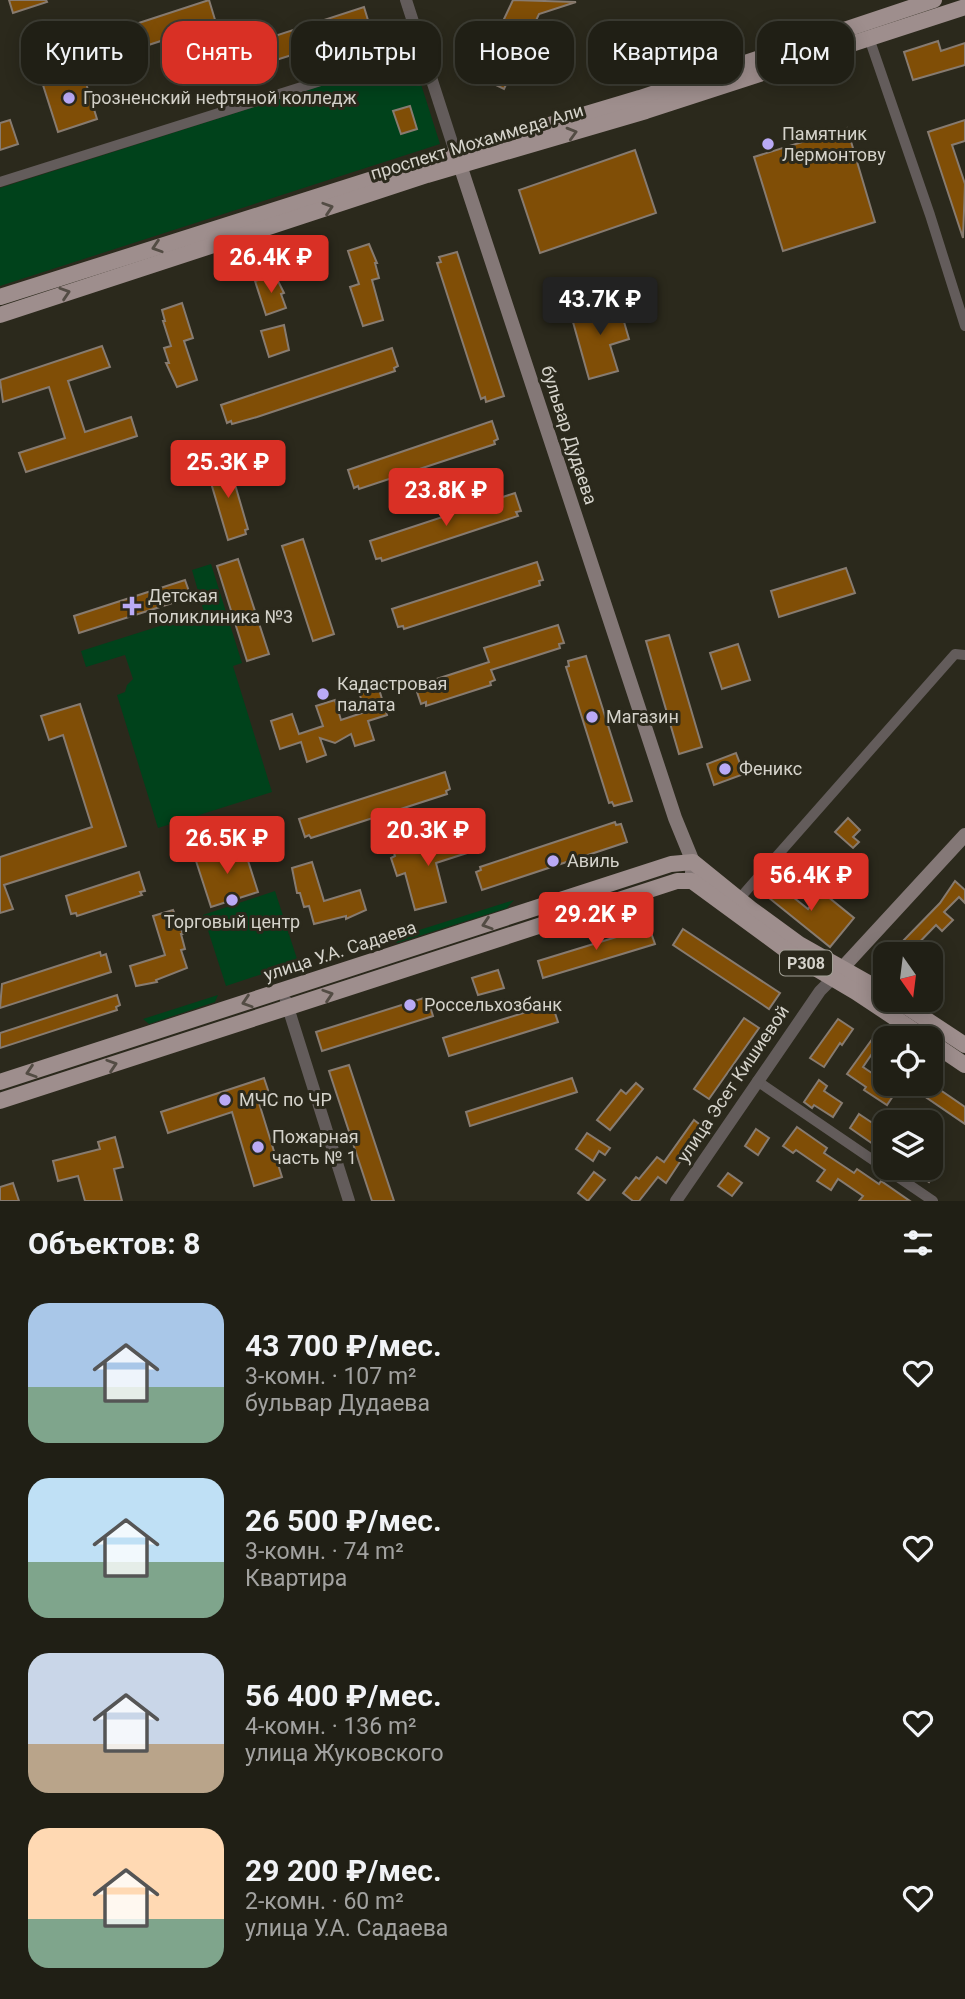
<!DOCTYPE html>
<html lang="ru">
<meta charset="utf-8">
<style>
:root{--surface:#201f15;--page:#28271e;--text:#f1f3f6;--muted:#a2a2a0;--line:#3d3d34;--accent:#d93025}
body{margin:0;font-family:Roboto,sans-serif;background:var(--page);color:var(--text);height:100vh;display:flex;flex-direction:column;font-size:26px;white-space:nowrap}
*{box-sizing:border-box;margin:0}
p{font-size:23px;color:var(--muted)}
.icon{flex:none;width:38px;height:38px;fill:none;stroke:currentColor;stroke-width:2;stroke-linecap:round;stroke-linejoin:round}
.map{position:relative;height:1201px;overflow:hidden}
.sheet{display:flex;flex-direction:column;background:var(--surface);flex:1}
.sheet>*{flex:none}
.hud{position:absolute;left:21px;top:21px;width:924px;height:63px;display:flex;gap:14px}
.needle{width:46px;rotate:166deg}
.controls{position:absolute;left:873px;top:942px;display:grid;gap:14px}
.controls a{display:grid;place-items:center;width:70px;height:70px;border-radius:14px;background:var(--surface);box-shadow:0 4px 18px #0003,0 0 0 2px var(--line);font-size:35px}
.price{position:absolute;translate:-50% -60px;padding:0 16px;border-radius:7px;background:var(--accent);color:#fff;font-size:23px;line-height:46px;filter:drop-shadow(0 2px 4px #0008)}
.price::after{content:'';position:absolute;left:50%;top:42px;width:21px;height:16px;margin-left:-10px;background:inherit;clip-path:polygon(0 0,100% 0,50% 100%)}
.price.selected{background:#222;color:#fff}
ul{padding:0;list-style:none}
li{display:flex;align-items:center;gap:21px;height:175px;padding:0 28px}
li span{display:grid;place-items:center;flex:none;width:196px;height:140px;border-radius:21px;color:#555}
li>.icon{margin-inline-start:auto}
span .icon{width:84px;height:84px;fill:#fffc;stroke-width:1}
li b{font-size:30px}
h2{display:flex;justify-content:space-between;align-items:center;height:84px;padding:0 28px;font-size:30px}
.tag{padding:0 24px;border-radius:21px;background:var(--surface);box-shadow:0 4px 18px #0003,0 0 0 2px var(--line);font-size:24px;line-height:63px}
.tag.selected{background:var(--accent);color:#fff}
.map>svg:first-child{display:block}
.green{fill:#00421b}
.building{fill:#804e06;stroke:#877b70;stroke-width:2}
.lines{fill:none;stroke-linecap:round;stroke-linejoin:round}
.minor{stroke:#635c5b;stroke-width:10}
.tertiary{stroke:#635c5b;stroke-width:12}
.secondary{stroke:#847877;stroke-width:14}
.primary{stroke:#9e8e8d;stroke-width:16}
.oneway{stroke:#534c44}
.poi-dot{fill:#baaaf6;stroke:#2b291c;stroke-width:2.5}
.labels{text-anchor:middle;stroke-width:6;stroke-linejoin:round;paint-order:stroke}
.shield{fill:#2b291c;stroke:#a2a096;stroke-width:2}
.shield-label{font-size:16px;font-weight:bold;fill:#d5d3cb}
.poi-label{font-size:18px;fill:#d5d3cb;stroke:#2b291c;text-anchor:start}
.street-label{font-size:18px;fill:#d5d3cb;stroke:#2b291c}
</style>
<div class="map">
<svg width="965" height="1201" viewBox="0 0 965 1201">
<rect width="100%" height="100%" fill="#2b291c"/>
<g class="green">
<polygon points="396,62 414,62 440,144 0,286 0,188"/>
<polygon points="211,564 242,663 233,666 272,792 158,828 117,695 125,692 127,685 133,679 125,655 86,667 81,651 204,612 192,570"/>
<polygon points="275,891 298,962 226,986 203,915"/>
<polygon points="514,900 507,908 397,943 391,939"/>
<polygon points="218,995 215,1002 149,1024 143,1019"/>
</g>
<g class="building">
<polygon points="9,0 46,0 47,2 13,13"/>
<polygon points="209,0 216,23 81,67 97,119 58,132 42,82 52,79 44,54"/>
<polygon points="513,0 576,2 539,14 504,89 477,76"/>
<polygon points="364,7 371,30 257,66 250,44"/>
<polygon points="938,41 941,51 965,43 965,65 913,80 904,52"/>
<polygon points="410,106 417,129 401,134 393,111"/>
<polygon points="10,120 18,144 0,150 0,123"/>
<polygon points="965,120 965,141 952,145 965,184 963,238 928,132"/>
<polygon points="847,128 875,222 783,251 754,157"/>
<polygon points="635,150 656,213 540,253 519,190"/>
<polygon points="369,244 377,263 375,263 379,278 372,280 383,320 363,326 350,287 359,284 348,251"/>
<polygon points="457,252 504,396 486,402 485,397 481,399 437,263 441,262 439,257"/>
<polygon points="275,275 284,293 281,294 286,308 266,315 255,281"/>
<polygon points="618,301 629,339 610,345 618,371 589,379 571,315"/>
<polygon points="182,303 193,338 184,341 197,380 177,387 166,363 169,363 164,348 171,346 163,321 165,321 162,310"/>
<polygon points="284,325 289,350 269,357 261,331"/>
<polygon points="102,346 110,367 68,381 85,432 131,417 137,436 26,472 19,453 65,438 49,387 3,402 0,380"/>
<polygon points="392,348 398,366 394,368 395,371 257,417 232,424 231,421 227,423 221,405"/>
<polygon points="492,421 498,439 494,441 495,444 359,489 358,486 354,488 348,470"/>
<polygon points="224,461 225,465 229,464 248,529 245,530 246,534 228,540 206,466"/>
<polygon points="515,493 521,511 516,512 518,516 382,561 381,558 376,559 370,541"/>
<polygon points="303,539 334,634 313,641 282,546"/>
<polygon points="238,559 269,654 247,661 217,566"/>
<polygon points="537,562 543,580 539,581 540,585 404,629 403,626 398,627 392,609"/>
<polygon points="846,568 855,593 779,617 771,591"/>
<polygon points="185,580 191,597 79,633 74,616"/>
<polygon points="558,625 564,643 559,644 560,648 491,670 495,680 490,682 491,685 426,706 426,702 421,704 415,686 489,662 484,648"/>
<polygon points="669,635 702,747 679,754 646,641"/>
<polygon points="738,644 750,680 722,689 710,653"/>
<polygon points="586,656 632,801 614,806 612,802 609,803 566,667 569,666 568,661"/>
<polygon points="378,686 387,715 368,721 374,740 355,746 351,734 335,743 320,738 326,755 307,762 301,742 280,749 271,721 292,714 299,734 323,726 316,706 335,700 341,720 365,712 359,692"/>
<polygon points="80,704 126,846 4,885 13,909 0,913 0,857 92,827 63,735 49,740 41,716"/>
<polygon points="736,753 744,774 714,785 707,764"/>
<polygon points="445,772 450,789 446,791 447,794 311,838 309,835 305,837 299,819"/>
<polygon points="848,818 860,830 853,837 859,842 853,848 835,832"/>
<polygon points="615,822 616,825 621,824 627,842 482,890 476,872 481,870 480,867"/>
<polygon points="459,832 460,836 464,834 470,852 436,863 446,902 415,910 405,873 397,876 391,858 395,856 394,853"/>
<polygon points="243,845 258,892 211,907 196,861"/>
<polygon points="312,862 324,901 360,890 366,910 346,919 346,916 314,924 309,906 304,907 300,893 297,893 292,868"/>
<polygon points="139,872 145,891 140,892 142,895 77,916 76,913 71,914 66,896"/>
<polygon points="768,877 808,909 822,892 854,918 830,947 758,889"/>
<polygon points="955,881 965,890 965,903 959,897 944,912 953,920 942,931 936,925 909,953 900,944 940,903"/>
<polygon points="173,910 183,934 181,934 185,949 181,950 187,968 156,980 157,982 136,986 130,966 165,955 153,916"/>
<polygon points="649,927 655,944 543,978 538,961"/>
<polygon points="683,929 780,993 769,1009 673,945"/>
<polygon points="100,952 101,956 106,954 111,972 0,1008 2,984"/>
<polygon points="498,970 504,988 478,995 472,978"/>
<polygon points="117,995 120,1005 116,1007 117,1010 0,1048 0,1033"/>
<polygon points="427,997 433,1016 322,1051 316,1032"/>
<polygon points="552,1004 558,1022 449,1056 443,1038"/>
<polygon points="744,1018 759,1028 709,1099 694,1089"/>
<polygon points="838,1019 853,1029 842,1045 840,1043 824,1067 810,1058"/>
<polygon points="873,1038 880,1042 863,1067 897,1090 887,1105 864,1090 866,1087 847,1074"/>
<polygon points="349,1065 394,1201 372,1201 329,1071"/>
<polygon points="264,1078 271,1099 259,1103 282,1177 254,1186 232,1112 168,1133 161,1112"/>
<polygon points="572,1078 577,1092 470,1126 466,1112"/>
<polygon points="819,1080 827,1086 824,1091 842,1103 833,1117 814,1105 812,1108 804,1102"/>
<polygon points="636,1083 643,1089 610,1130 597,1120 621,1090 626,1094"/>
<polygon points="905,1083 930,1083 965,1107 965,1124"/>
<polygon points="859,1114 886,1132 886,1153 850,1128"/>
<polygon points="694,1120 703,1127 666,1183 658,1177 639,1201 633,1201 623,1193 636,1177 639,1179 657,1157 664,1162"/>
<polygon points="797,1127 827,1148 824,1153 854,1173 857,1169 879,1184 881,1181 910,1201 859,1201 863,1196 838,1179 831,1190 817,1181 825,1170 796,1150 793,1153 783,1146"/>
<polygon points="756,1129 769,1138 758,1155 745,1146"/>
<polygon points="587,1133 610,1148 605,1155 599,1151 593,1161 576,1149"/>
<polygon points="115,1137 123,1167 114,1169 122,1201 85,1201 78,1176 58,1181 53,1161 100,1149 98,1142"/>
<polygon points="931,1156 942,1163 929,1182 908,1167 931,1167"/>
<polygon points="594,1172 605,1180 588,1201 578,1193"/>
<polygon points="728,1173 742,1183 732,1196 718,1186"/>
<polygon points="13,1183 19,1201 0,1201 0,1187"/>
</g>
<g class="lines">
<g class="minor">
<polyline points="869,38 930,215 965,326"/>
<polyline points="0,182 422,49"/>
<polyline points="739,899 955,654 965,655"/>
<polyline points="757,1081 933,1201"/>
</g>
<g class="tertiary">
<polyline points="406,0 458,161"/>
<polyline points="286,1001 349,1201"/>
<polyline points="676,1201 820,991 831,980"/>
</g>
<g class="secondary">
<polyline points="460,165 675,818 693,862 692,873"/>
<polyline points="835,976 965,835"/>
</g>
<g class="primary">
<polyline points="0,297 436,159 640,98 934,0"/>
<polyline points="0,315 427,175 646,111 965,7"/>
<polyline points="895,999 965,1045"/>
<polyline points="931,1042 965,1065"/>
<polyline points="0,1082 671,864 693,862 751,909 799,944 886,993"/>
<polyline points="0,1101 677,881 692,881 790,953 856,992 925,1038"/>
</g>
</g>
<defs><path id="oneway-chevron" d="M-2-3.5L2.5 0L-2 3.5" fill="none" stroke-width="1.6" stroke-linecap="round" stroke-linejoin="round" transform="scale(1.75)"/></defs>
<g class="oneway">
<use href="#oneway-chevron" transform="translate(572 133) rotate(-16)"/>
<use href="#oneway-chevron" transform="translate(328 208) rotate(-18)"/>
<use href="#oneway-chevron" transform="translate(157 247) rotate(162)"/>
<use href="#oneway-chevron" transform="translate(65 293) rotate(-18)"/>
<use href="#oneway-chevron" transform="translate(487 924) rotate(162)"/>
<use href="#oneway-chevron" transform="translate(328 995) rotate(-18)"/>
<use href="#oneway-chevron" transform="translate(247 1002) rotate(162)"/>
<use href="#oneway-chevron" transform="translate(112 1065) rotate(-18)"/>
<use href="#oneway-chevron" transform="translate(31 1072) rotate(162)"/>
</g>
<g class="poi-dot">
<circle cx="69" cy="98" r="7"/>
<circle cx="768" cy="144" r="7"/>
<path d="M128.5 595.5h7v7h7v7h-7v7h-7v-7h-7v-7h7z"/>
<circle cx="323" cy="694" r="7"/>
<circle cx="592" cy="717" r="7"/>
<circle cx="725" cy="769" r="7"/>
<circle cx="553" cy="861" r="7"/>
<circle cx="232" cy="900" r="7"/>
<circle cx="410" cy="1005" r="7"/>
<circle cx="225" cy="1100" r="7"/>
<circle cx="258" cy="1147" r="7"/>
</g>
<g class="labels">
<rect class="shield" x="780" y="950.5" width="52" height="25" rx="5"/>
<g class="shield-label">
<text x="806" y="969">P308</text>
</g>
<g class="poi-label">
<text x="83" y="104">Грозненский нефтяной колледж</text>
<text x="782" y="140">Памятник<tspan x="782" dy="21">Лермонтову</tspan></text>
<text x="148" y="602">Детская<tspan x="148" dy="21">поликлиника №3</tspan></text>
<text x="337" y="690">Кадастровая<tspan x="337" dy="21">палата</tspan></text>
<text x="606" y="723">Магазин</text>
<text x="739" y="775">Феникс</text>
<text x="567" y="867">Авиль</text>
<text x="232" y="928" text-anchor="middle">Торговый центр</text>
<text x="424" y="1011">Россельхозбанк</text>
<text x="239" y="1106">МЧС по ЧР</text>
<text x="272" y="1143">Пожарная<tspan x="272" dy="21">часть № 1</tspan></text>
</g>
<g class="street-label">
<text transform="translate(477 142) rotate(-17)" y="6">проспект Мохаммеда Али</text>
<text transform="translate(569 435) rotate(72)" y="6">бульвар Дудаева</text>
<text transform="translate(340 951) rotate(-18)" y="6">улица У.А. Садаева</text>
<text transform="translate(733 1084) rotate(-56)" y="6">улица Эсет Кишиевой</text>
</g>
</g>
</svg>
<div class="controls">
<a><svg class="needle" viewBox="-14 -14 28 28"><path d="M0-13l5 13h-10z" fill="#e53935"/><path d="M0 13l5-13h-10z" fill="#a2a2a0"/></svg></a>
<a><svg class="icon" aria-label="locate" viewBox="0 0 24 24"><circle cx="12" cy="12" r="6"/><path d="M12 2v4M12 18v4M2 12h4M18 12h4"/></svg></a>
<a><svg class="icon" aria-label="layers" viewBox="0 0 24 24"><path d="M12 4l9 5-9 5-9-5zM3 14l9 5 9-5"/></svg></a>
</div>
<b class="price" style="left:271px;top:295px">26.4K ₽</b>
<b class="price selected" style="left:600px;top:337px">43.7K ₽</b>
<b class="price" style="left:228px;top:500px">25.3K ₽</b>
<b class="price" style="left:446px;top:528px">23.8K ₽</b>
<b class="price" style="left:428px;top:868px">20.3K ₽</b>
<b class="price" style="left:227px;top:876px">26.5K ₽</b>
<b class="price" style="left:811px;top:913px">56.4K ₽</b>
<b class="price" style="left:596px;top:952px">29.2K ₽</b>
<div class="hud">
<a class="tag">Купить</a>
<a class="tag selected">Снять</a>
<a class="tag">Фильтры</a>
<a class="tag">Новое</a>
<a class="tag">Квартира</a>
<a class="tag">Дом</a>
</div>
</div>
<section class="sheet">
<h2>Объектов: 8<svg class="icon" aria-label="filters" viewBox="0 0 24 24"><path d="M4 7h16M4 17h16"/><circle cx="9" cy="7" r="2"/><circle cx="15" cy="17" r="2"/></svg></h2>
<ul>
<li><span style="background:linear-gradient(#a9c7e8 60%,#7fa58c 0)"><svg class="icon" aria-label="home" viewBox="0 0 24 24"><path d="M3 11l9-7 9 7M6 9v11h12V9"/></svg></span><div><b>43 700 ₽/мес.</b><p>3-комн. · 107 m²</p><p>бульвар Дудаева</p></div><svg class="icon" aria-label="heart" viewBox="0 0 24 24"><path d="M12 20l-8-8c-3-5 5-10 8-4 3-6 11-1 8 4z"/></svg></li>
<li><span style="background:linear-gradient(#bfe0f5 60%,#7fa58c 0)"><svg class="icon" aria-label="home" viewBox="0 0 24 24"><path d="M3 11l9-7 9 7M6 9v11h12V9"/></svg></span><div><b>26 500 ₽/мес.</b><p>3-комн. · 74 m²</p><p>Квартира</p></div><svg class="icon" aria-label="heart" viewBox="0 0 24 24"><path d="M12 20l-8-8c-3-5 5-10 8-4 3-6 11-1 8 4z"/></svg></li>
<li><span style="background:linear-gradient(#c9d6e8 65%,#b9a48a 0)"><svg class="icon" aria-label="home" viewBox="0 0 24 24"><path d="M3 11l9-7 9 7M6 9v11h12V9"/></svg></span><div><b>56 400 ₽/мес.</b><p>4-комн. · 136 m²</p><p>улица Жуковского</p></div><svg class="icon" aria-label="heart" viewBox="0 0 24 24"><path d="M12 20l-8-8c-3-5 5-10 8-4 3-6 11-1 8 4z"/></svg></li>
<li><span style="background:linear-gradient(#ffd9b3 65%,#7fa58c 0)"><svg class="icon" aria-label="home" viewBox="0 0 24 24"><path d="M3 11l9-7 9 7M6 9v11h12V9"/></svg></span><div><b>29 200 ₽/мес.</b><p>2-комн. · 60 m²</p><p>улица У.А. Садаева</p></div><svg class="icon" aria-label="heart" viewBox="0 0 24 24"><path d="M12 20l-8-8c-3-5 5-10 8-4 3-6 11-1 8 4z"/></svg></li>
</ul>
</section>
